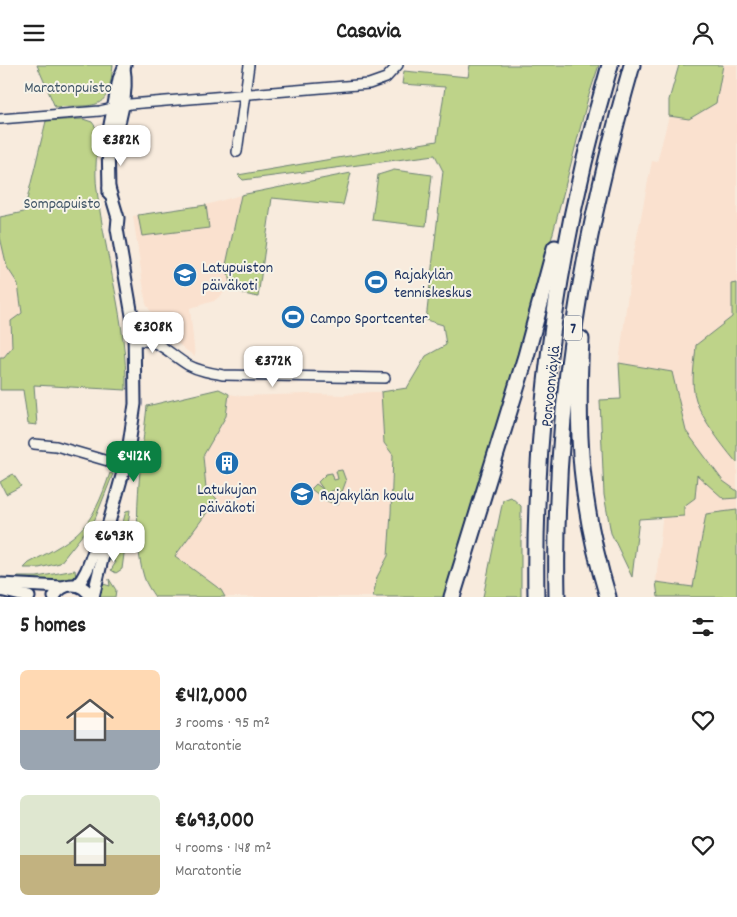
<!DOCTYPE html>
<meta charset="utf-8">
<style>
:root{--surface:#fff;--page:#f6f6f6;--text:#222;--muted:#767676;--accent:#0b8043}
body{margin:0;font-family:Dekko,sans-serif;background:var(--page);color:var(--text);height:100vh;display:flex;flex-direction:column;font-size:19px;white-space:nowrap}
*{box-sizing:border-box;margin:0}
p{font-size:16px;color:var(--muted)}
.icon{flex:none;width:28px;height:28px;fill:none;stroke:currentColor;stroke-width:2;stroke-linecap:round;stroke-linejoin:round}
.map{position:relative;height:532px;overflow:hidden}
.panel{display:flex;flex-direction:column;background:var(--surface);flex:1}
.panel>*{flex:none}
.price{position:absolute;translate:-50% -42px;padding:0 11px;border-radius:10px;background:#fff;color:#222;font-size:16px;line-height:32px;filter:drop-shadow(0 1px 2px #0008)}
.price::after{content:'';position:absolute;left:50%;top:30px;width:15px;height:11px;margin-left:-8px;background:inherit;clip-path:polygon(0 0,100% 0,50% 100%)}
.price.current{background:var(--accent);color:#fff}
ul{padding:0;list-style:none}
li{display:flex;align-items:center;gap:15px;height:125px;padding:0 20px}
li span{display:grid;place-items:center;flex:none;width:140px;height:100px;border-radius:8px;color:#555}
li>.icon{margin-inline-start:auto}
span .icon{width:60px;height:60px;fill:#fffc;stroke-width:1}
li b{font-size:21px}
h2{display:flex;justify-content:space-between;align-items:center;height:60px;padding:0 20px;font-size:21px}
header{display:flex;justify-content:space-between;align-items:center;height:65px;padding:0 20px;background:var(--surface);font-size:22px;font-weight:700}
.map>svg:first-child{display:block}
.built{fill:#fae1cf}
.green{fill:#bed389;stroke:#6c8174}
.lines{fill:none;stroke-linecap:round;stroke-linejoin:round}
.street-casing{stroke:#1b2f5e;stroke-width:12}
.secondary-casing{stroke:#1b2f5e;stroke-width:15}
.highway-casing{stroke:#1b2f5e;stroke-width:19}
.street{stroke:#f7f3e8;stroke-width:9}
.secondary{stroke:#f7f3e8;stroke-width:11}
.highway{stroke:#f7f3e8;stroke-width:15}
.labels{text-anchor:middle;stroke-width:4;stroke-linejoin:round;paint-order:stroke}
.shield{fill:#f7f3e8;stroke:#5d6a87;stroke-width:1}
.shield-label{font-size:15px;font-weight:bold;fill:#1b2f5e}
.park-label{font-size:16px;fill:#445869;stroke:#f7f3e8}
.poi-label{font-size:16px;fill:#1b2f5e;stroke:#f7f3e8;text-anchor:start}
.street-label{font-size:16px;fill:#1b2f5e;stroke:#f7f3e8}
</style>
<header><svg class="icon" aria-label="menu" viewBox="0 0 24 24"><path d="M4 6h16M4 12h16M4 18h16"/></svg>Casavia<svg class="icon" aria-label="person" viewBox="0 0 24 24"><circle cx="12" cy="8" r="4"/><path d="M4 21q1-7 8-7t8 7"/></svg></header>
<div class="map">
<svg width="737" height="532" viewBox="0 0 737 532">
<rect width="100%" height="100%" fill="#f8ebdd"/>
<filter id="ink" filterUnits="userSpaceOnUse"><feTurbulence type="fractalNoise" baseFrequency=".02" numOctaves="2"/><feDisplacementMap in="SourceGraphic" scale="10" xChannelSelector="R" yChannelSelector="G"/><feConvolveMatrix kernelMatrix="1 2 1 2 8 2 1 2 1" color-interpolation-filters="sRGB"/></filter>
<g filter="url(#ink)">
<g class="built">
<polygon points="723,0 737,0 737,445 706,450 693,522 656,517 665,425 672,307 619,298 632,197 652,96 657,97 669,51 689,54 716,38"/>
<polygon points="241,130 226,200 231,222 214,236 190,243 195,292 163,267 146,239 133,151 206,140"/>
<polygon points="0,172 7,202 18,219 22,248 11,256 12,282 4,292 0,292"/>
<polygon points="370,327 381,327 384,378 393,390 388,491 377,512 373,532 225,532 221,525 175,491 217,434 206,424 203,391 226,352 229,329 242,331 310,329 345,330"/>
</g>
<g class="green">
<path d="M 37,0 L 113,0 C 108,49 97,39 55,42 Z"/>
<polygon points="470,0 599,0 588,33 539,222 505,342 444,532 373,532 377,512 388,491 391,448 393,390 384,378 381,327 407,323 426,291 446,280 443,260 426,255 443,106 435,90 243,115 238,110 437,76 445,22 402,19 404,6 468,12"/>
<polygon points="679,0 723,0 716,38 689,54 669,51 669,35"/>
<path d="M 83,54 L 92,57 L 97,64 C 98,85 94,105 97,125 C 105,192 127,257 126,325 L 34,320 L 37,360 L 28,359 L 23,325 L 0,325 L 0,292 L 4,292 L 12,282 L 11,256 L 22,248 L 18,219 L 7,202 L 0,172 L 0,152 L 24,147 L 46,56 Z"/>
<polygon points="394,105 432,110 426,161 372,155 378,110"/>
<polygon points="351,108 343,140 272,133 258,232 244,229 231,222 226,200 241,130"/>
<polygon points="206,140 209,163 142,171 138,150"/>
<path d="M 737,218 L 737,398 C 725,384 701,353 696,335 C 690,318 695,298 696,280 L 732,252 L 732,219 Z"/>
<polygon points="619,298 672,307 686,366 723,416 737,426 737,433 724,434 697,410 695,433 684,441 684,451 639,454 632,512 611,468 604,430 600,335 621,334"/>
<path d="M 219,324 L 229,329 L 226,351 L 203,391 L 206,423 L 217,434 L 175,491 L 221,525 L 225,532 L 155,532 C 151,526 146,519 144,512 C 130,468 142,388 147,341 Z"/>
<polygon points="342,405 346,416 342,427 334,425 329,427 340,434 338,440 327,436 311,424 316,419 323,424 318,417 326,409 332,408 334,415 338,414 336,406"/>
<path d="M 110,408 L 113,409 L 95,454 L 60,498 L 39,503 L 24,503 L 29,498 C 80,471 91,464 110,408 Z"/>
<polygon points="13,409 21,421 6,429 0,417"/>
<polygon points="511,432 521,441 521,532 483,532 503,435"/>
<polygon points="130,445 122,504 116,508 111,505 116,497 106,494 111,479 117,480 126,446"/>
<polygon points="737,445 737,532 658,532 656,517 693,522 706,449"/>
<polygon points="75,505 76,513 70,515 30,518 16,516 18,512 37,512"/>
<polygon points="109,514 116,525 115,532 97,532 100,518 110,521"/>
</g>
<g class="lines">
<g class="street-casing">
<g id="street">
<polyline points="0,54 100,46 130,39 369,19 386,13 398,0"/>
<polyline points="237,87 249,0"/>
<path d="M 135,276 C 159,273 169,289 188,300 C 199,306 211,308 223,310 L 385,313"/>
<polyline points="34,379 56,381 125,401"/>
</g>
</g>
<g class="secondary-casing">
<g id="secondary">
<path d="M 109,81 C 121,63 128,24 124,3"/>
<polyline points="109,129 108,70 119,14 125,0"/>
<polyline points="0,519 63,522"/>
<path d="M 77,520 C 93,503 92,477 108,461"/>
<polyline points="0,525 29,532"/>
<path d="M 54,532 C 63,516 82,516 91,532"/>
<polyline points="93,532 106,478 108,461 127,393 135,339 134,262 117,164 118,153 109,123"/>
</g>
</g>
<g class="highway-casing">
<g id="highway">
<path d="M 581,274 C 576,369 580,440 608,532"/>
<polyline points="452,532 526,291 555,183"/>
<path d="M 536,532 C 533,351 559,173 610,0"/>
<path d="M 557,532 C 553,346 581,178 632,0"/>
</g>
</g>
<use href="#street" class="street"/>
<use href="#secondary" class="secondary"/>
<use href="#highway" class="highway"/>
</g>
</g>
<defs>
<g id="school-disc" transform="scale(1.25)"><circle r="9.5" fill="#1f6fb2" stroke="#f7f3e8"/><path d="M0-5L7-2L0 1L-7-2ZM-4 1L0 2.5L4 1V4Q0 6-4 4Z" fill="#fff"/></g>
<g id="stadium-disc" transform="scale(1.25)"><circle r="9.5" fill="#1f6fb2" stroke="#f7f3e8"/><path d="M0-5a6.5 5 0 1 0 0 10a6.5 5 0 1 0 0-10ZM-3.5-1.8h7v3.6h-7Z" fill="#fff"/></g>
<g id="building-disc" transform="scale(1.25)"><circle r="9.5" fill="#1f6fb2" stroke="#f7f3e8"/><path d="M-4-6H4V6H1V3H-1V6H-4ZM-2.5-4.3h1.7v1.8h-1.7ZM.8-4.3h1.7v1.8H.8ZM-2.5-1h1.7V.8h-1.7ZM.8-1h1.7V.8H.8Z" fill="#fff"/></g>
</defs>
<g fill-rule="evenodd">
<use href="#school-disc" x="185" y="210"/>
<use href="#stadium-disc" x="376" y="217"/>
<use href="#stadium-disc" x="293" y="252"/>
<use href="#building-disc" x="227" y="398"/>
<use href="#school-disc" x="302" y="429"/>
</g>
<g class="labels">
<rect class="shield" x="564" y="250.5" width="18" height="25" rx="4"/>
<g class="shield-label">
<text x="573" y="268">7</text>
</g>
<g class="park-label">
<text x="68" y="27">Maratonpuisto</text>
<text x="62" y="143">Sompapuisto</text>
</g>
<g class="poi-label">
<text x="202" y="207">Latupuiston<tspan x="202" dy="18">päiväkoti</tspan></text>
<text x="394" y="214">Rajakylän<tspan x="394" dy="18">tenniskeskus</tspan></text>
<text x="310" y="258">Campo Sportcenter</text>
<text x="227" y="429" text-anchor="middle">Latukujan<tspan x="227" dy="18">päiväkoti</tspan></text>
<text x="320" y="435">Rajakylän koulu</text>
</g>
<g class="street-label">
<text transform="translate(549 321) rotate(-84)" y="6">Porvoonväylä</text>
</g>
</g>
</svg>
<b class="price" style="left:121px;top:102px">€382K</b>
<b class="price" style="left:153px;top:289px">€308K</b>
<b class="price" style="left:273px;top:323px">€372K</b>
<b class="price current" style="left:134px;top:418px">€412K</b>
<b class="price" style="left:114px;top:498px">€693K</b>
</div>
<section class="panel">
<h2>5 homes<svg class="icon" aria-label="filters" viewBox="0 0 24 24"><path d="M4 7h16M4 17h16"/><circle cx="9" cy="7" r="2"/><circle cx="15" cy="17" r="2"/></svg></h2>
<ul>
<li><span style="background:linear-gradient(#ffd9b3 60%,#9aa5b1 0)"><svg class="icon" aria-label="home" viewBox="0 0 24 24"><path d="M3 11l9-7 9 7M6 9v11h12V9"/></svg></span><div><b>€412,000</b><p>3 rooms · 95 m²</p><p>Maratontie</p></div><svg class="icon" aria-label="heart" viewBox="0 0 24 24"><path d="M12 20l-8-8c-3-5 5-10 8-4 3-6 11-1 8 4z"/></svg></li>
<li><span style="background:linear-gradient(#dfe7d0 60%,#c2b280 0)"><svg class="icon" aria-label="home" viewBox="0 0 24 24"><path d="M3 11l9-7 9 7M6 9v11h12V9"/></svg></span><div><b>€693,000</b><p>4 rooms · 148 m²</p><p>Maratontie</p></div><svg class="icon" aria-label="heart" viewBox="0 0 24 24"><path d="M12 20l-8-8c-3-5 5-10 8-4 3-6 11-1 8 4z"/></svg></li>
</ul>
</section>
